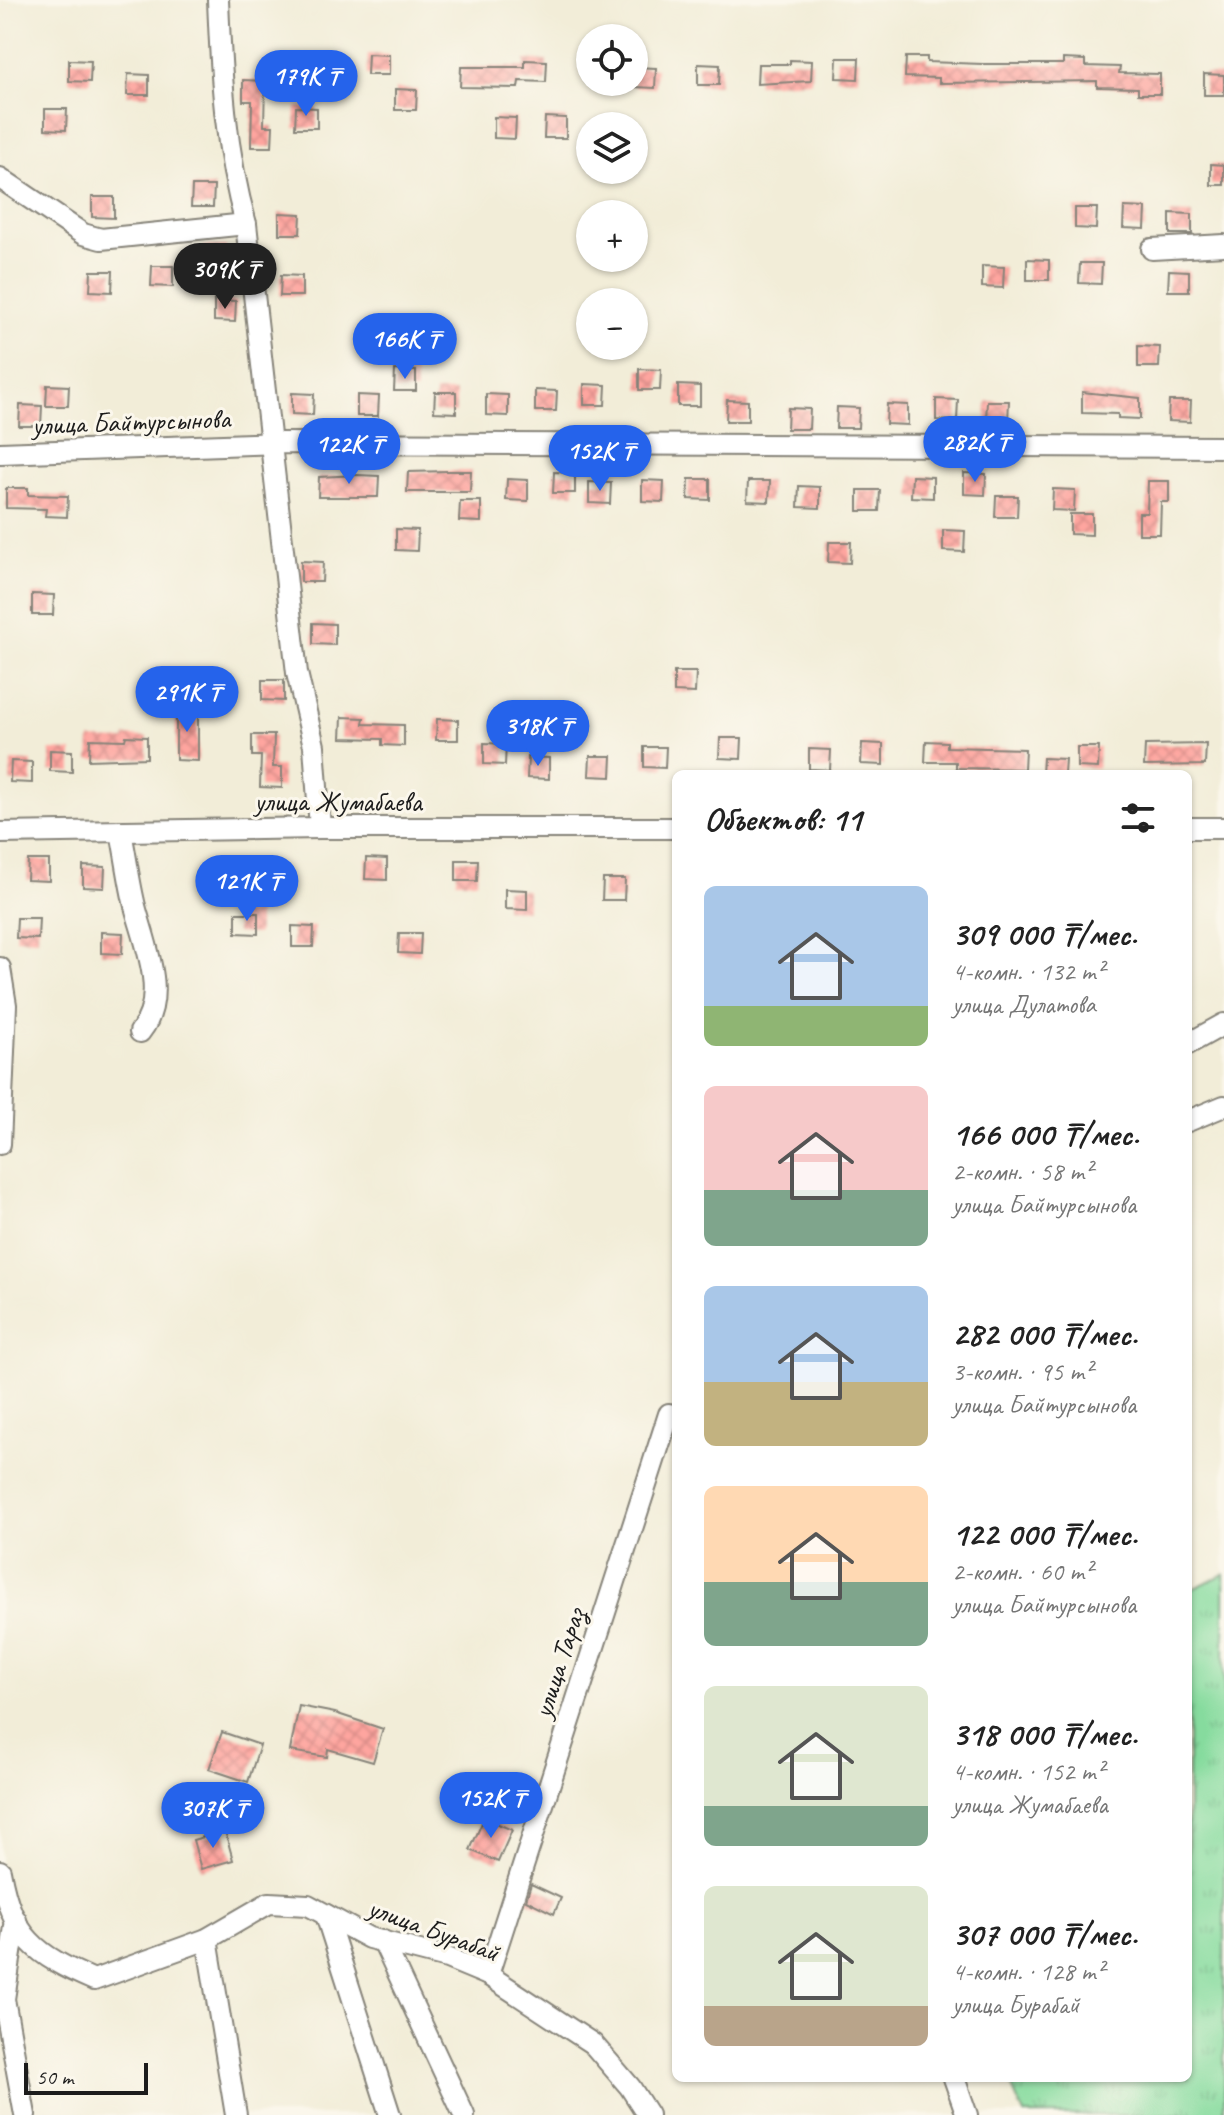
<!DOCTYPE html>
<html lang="ru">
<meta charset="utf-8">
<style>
:root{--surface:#fff;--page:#f2f2f2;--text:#222;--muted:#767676;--accent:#2563eb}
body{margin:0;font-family:Caveat,sans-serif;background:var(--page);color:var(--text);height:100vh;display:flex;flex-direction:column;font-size:30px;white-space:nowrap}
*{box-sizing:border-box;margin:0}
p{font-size:26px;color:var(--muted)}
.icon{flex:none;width:44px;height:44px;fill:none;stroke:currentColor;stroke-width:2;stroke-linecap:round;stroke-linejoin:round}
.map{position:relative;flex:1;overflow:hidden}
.sheet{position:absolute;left:672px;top:770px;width:520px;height:1312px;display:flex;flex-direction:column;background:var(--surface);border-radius:12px;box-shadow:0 2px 6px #0004}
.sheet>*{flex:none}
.fabs{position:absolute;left:576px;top:24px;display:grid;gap:16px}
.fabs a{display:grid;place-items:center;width:72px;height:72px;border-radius:50%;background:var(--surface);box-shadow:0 2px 6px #0004;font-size:40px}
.scale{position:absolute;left:24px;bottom:20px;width:124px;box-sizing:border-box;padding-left:8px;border:4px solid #1c1c1c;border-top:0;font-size:22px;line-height:28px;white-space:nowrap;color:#1c1c1c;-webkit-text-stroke:6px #fbf7ec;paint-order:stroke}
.price{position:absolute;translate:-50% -68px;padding:0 18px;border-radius:28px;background:var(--accent);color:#fff;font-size:26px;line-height:52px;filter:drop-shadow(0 2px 4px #0008)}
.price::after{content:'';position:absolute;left:50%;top:48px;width:24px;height:18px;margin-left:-12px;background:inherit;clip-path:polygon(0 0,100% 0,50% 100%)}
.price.on{background:#222;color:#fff}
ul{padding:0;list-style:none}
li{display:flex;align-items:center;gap:24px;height:200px;padding:0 32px}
li span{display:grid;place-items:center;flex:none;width:224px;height:160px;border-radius:12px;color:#555}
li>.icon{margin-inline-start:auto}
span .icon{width:96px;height:96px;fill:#fffc;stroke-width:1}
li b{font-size:34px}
h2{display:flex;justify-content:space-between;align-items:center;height:96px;padding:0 32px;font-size:34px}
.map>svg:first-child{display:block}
.grass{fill:url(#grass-tufts);stroke:#517c5d;stroke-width:2}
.building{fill:url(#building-cross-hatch)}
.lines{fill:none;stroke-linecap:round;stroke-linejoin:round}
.minor-casing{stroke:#87847a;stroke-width:24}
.minor{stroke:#fff;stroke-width:20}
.labels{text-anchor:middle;stroke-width:6;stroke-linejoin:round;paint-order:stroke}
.street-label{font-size:28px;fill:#1c1c1c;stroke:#fbf7ec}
</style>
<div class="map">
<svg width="1224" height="2115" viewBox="0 0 1224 2115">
<defs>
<pattern id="grass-tufts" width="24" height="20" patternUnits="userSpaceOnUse" patternTransform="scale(2)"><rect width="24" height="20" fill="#86db9e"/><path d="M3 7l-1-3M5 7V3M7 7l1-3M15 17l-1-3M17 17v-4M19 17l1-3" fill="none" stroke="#73bb88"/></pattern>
<pattern id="building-cross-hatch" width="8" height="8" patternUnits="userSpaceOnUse" patternTransform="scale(2)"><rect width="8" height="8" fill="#fea59f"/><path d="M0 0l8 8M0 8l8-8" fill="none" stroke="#d98d88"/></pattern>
</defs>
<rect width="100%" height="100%" fill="#fbf7ec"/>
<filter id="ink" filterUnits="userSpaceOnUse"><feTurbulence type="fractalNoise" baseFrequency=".0125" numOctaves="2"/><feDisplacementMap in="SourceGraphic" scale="16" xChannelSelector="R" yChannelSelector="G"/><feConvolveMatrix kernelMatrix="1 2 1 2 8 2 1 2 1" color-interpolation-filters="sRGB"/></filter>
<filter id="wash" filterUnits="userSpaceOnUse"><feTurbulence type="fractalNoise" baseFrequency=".006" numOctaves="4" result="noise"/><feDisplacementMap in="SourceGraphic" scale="32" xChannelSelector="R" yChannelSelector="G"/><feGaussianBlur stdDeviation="1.8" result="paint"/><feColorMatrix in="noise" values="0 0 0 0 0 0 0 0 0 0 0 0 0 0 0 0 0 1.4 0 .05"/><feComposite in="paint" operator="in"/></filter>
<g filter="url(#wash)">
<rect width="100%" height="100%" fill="#f2edd8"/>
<polygon class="grass" points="1224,1574 1224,2115 1024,2115 1008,2078 1188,2078 1188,1591"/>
<g id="blocks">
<g class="building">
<polygon points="368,54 389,55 389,75 367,75"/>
<polygon points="906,57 927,57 927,62 983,64 1063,64 1063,59 1085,60 1085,66 1120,67 1119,73 1160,74 1160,94 1138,94 1138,88 1097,87 1097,81 939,83 939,78 905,77"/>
<polygon points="837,58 859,58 858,79 836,78"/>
<polygon points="69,60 91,61 90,82 69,81"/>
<polygon points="525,60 547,61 546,82 519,81 518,88 460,87 461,67 525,67"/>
<polygon points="790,60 812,61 811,81 757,84 758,64 790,64"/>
<polygon points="327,63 349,64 348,84 326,84"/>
<polygon points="698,64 720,65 719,85 698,85"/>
<polygon points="634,67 656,68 655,88 634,87"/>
<polygon points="128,74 149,75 149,95 127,95"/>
<polygon points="1204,74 1224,75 1224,95 1204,95"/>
<polygon points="243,80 265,81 264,126 273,126 272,147 251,147 252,101 243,101"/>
<polygon points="395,89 417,90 416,110 395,110"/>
<polygon points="296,107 317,108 317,128 295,128"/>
<polygon points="45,109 67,109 66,130 45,129"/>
<polygon points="494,117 516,118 515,139 494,138"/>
<polygon points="545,117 566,118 566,138 544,138"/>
<polygon points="1211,164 1224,165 1224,185 1211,185"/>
<polygon points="192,186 214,186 213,207 191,207"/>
<polygon points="92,197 114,197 114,218 92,217"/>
<polygon points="1124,207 1146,208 1145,229 1123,228"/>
<polygon points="1075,208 1097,208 1096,229 1075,228"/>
<polygon points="279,213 301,214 300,234 279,234"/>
<polygon points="1170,213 1192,214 1192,234 1170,234"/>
<polygon points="204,246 226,246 226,267 204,266"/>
<polygon points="1027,259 1049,260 1049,280 1027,280"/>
<polygon points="1080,263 1102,263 1101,284 1079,283"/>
<polygon points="152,266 173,266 173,287 151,286"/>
<polygon points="982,266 1004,267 1003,288 982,287"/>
<polygon points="1169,270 1189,271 1189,291 1168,291"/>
<polygon points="91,271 113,271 112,292 90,291"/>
<polygon points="281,275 302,276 302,296 280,296"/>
<polygon points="214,300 236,301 235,322 214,321"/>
<polygon points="1138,346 1160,347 1159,367 1138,367"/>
<polygon points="639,369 661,370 660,390 639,390"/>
<polygon points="395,370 416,371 416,391 394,391"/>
<polygon points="584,384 606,385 605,405 584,405"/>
<polygon points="47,385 69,386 68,406 46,406"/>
<polygon points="678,385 700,386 700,406 678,406"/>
<polygon points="535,390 557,391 556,411 535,411"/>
<polygon points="435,392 456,392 456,413 434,412"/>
<polygon points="1082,392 1140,398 1140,419 1118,418 1118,414 1082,413"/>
<polygon points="292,393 314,394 313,415 292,414"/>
<polygon points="486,394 508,395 508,416 486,415"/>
<polygon points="357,395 379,396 378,416 357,416"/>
<polygon points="936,399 958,400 957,421 936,420"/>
<polygon points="727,400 748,401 748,421 726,421"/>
<polygon points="987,401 1009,401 1008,422 986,421"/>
<polygon points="1169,401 1191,401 1190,422 1168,421"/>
<polygon points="887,404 908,405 908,425 886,424"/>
<polygon points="20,405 42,406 41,426 19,426"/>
<polygon points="837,407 859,408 858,428 836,428"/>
<polygon points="788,408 810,409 809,429 787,429"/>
<polygon points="449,471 471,471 470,492 407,492 408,472"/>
<polygon points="554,472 575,473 575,493 553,493"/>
<polygon points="964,473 986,474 985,495 964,494"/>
<polygon points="357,475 379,476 378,497 318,497 319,477"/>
<polygon points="912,476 933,477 933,498 911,497"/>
<polygon points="507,479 528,480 528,501 506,500"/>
<polygon points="689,479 710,479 710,500 688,499"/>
<polygon points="642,480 664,481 663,502 642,501"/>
<polygon points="748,481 770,481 769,502 747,501"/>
<polygon points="1148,481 1169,481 1169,502 1161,502 1160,534 1139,534 1139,513 1147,513"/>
<polygon points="589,482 611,483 610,504 589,503"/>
<polygon points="799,486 820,487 820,508 798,507"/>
<polygon points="6,488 28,488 28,495 68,496 67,517 45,516 46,509 6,508"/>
<polygon points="1053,489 1075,490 1074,511 1052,510"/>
<polygon points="858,490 880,490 879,511 858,511"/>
<polygon points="996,496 1018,496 1017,517 995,517"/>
<polygon points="460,501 481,501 481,522 459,521"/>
<polygon points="1070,514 1092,514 1092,535 1070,534"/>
<polygon points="396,529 418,530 417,551 396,550"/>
<polygon points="943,530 965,531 964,552 943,551"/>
<polygon points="829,542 851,542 850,563 828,562"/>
<polygon points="301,561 323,562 322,582 301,582"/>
<polygon points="32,594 54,595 53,615 32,615"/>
<polygon points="313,623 335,624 335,645 313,644"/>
<polygon points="674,672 696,672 695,693 674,692"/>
<polygon points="262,680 284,680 284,701 262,700"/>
<polygon points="176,706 198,707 198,761 176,760"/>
<polygon points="342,717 364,718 363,724 404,725 404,746 382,745 382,739 341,738"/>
<polygon points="437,719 458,720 458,740 436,740"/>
<polygon points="252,735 274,735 273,767 282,767 282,788 260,787 261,756 252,756"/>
<polygon points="126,736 147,737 147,758 89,760 90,739 125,740"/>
<polygon points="720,738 742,738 741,759 719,758"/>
<polygon points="926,741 947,742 947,747 1025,749 1024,769 956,768 956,762 925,762"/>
<polygon points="484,743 506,744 505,765 484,764"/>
<polygon points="862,743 883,744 883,765 861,764"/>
<polygon points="1206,744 1205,765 1144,766 1145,745"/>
<polygon points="644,747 666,747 665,768 644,767"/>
<polygon points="1077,747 1099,747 1098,768 1077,767"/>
<polygon points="809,749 831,750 830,770 809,769"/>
<polygon points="50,750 72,751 72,772 50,771"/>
<polygon points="590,756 612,756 611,777 589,776"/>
<polygon points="528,757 549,758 549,779 527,778"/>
<polygon points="1043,758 1065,759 1064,774 1042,774"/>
<polygon points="11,761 32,762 32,783 10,782"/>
<polygon points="366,858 387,859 387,880 365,879"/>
<polygon points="28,860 49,860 49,881 27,880"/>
<polygon points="456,860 478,860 477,881 456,881"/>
<polygon points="83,866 105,867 104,888 83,887"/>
<polygon points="603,879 625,879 624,900 602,900"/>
<polygon points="505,889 527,890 527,910 505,909"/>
<polygon points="236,913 258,913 258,934 236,933"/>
<polygon points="17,918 39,918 38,939 16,938"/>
<polygon points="292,926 314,927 313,947 292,947"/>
<polygon points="101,932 123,933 122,954 101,953"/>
<polygon points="399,933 421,933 420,954 398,953"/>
<polygon points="299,1706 335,1713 383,1729 373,1762 328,1749 327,1757 290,1751"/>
<polygon points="222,1732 260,1745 248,1782 209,1769"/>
<polygon points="484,1818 512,1830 498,1862 470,1850"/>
<polygon points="225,1831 233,1860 201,1869 193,1840"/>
<polygon points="531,1884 561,1898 554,1914 526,1900"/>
</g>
</g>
</g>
<g filter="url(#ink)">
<use href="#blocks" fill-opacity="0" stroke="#87847a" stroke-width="2"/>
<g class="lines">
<g class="minor-casing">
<g id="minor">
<path d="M 218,0 C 221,76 225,150 246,224 L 297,673 L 314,746 L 320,828"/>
<polyline points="0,178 83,234 101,239 246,224"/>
<polyline points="1152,249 1224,245"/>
<polyline points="0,453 280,443 1224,447"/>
<polyline points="1188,828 1224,828"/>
<path d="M 121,832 C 126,856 129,882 135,906 C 145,945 169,997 140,1032"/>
<polyline points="0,833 320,828 676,828"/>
<polyline points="0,968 6,1005 0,1144"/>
<polyline points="1188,1044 1224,1024"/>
<polyline points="1188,1121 1224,1106"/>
<path d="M 0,1871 C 12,1937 35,1955 94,1980 L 207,1939 L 269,1903 L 308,1905 L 369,1938 L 447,1958 L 488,1975 L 593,2044 L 630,2087 L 648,2115"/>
<polyline points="326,1915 390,2115"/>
<polyline points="16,1920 4,1999 25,2115"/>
<polyline points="207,1939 236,2115"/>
<polyline points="383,1941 464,2115"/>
<polyline points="488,1975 669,1414"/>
<polyline points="954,2078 967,2115"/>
</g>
</g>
<use href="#minor" class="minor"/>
</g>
</g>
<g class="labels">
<g class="street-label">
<text transform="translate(131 421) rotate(-2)" y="10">улица Байтурсынова</text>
<text x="338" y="811">улица Жумабаева</text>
<text transform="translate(558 1663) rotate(-72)" y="10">улица Тараз</text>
<text transform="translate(434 1929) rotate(20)" y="10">улица Бурабай</text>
</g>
</g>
</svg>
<div class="fabs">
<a><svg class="icon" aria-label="locate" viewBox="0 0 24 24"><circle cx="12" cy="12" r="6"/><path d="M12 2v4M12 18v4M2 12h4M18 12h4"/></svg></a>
<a><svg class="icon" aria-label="layers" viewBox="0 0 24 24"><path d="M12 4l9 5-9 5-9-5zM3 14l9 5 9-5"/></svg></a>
<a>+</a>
<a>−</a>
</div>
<div class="scale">50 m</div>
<b class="price" style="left:306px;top:118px">179K ₸</b>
<b class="price on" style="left:225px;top:311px">309K ₸</b>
<b class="price" style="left:405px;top:381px">166K ₸</b>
<b class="price" style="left:975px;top:484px">282K ₸</b>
<b class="price" style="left:349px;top:486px">122K ₸</b>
<b class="price" style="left:600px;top:493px">152K ₸</b>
<b class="price" style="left:187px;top:734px">291K ₸</b>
<b class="price" style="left:538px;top:768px">318K ₸</b>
<b class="price" style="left:247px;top:923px">121K ₸</b>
<b class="price" style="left:491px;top:1840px">152K ₸</b>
<b class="price" style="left:213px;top:1850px">307K ₸</b>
<section class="sheet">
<h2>Объектов: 11<svg class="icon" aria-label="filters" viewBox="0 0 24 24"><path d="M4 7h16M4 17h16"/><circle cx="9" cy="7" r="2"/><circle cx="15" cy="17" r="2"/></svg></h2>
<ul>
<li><span style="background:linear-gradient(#a9c7e8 75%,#8fb573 0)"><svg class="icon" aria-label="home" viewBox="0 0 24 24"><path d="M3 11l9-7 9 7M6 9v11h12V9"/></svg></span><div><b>309 000 ₸/мес.</b><p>4-комн. · 132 m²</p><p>улица Дулатова</p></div></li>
<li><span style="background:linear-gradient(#f6c9c9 65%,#7fa58c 0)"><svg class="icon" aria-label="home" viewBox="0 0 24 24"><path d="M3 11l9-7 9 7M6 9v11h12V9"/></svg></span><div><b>166 000 ₸/мес.</b><p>2-комн. · 58 m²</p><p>улица Байтурсынова</p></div></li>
<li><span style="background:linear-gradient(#a9c7e8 60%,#c2b280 0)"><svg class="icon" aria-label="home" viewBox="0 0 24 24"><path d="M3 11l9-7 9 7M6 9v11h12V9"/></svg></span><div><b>282 000 ₸/мес.</b><p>3-комн. · 95 m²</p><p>улица Байтурсынова</p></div></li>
<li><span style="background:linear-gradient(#ffd9b3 60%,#7fa58c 0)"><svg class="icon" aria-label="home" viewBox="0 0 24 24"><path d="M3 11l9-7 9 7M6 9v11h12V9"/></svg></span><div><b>122 000 ₸/мес.</b><p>2-комн. · 60 m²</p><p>улица Байтурсынова</p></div></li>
<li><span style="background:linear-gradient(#dfe7d0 75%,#7fa58c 0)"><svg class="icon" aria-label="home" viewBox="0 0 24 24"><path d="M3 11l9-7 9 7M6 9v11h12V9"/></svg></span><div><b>318 000 ₸/мес.</b><p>4-комн. · 152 m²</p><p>улица Жумабаева</p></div></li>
<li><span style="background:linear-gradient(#dfe7d0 75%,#b9a48a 0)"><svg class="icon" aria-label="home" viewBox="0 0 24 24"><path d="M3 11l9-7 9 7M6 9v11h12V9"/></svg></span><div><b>307 000 ₸/мес.</b><p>4-комн. · 128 m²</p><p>улица Бурабай</p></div></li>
</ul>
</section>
</div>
